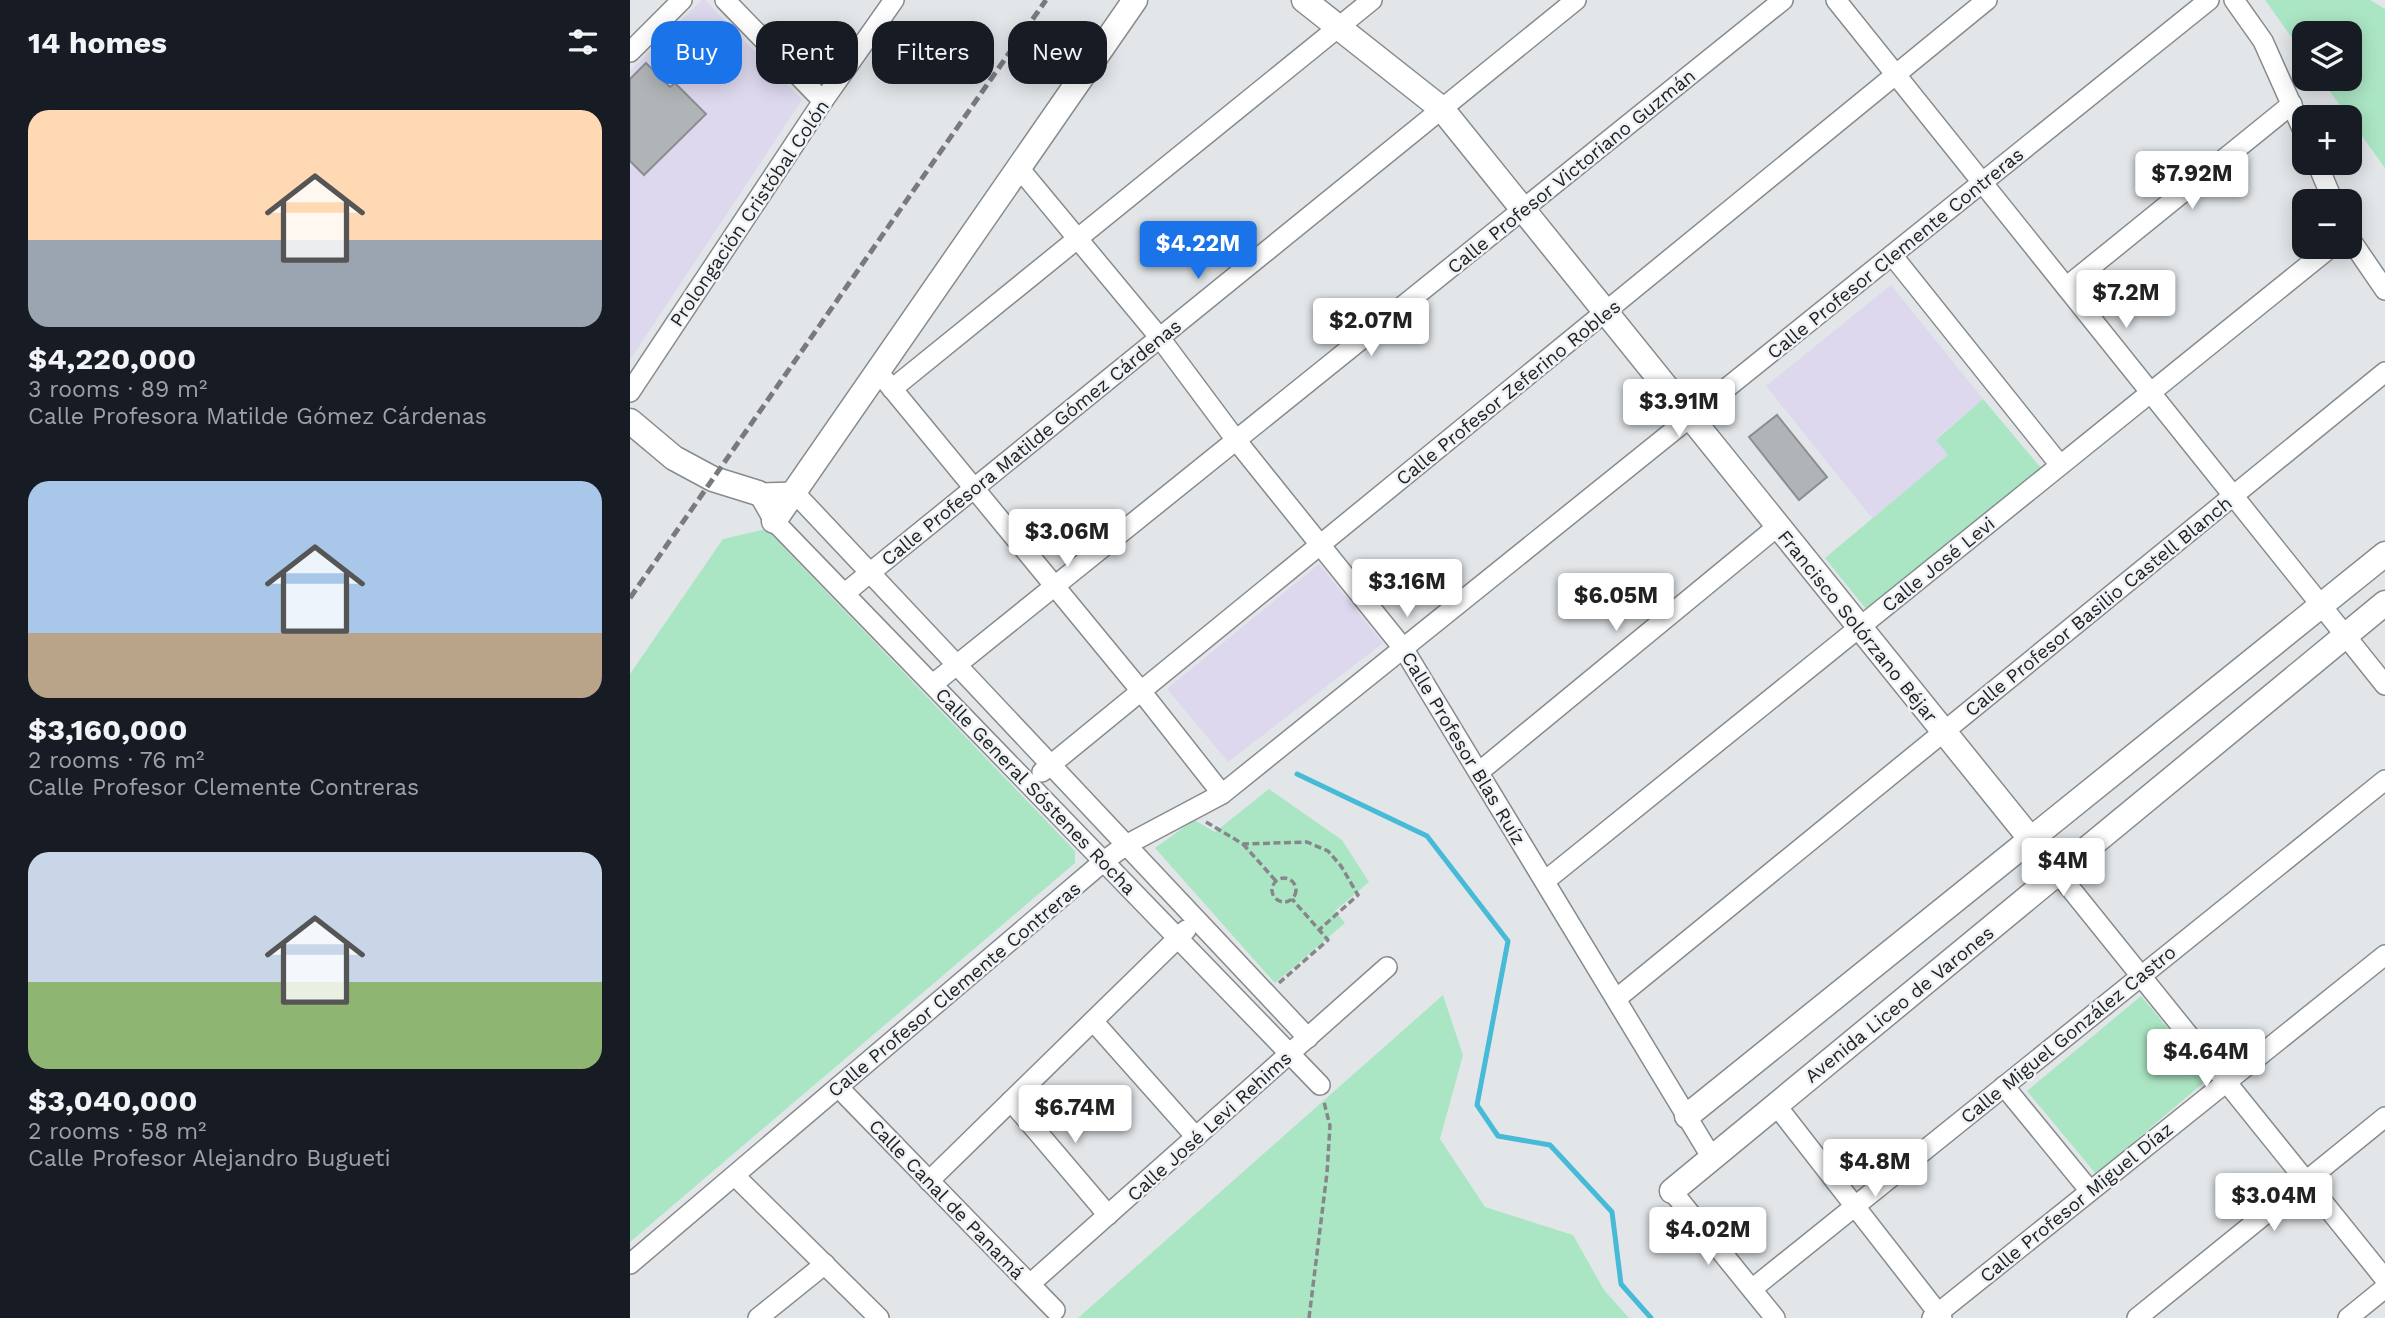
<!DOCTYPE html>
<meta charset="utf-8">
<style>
:root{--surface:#171b24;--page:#20242c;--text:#f1f3f6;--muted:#9ea1a6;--accent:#1a73e8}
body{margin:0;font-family:"Work Sans",sans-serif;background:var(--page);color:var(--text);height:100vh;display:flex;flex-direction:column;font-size:26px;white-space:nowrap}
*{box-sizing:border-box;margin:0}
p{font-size:23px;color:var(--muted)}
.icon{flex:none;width:38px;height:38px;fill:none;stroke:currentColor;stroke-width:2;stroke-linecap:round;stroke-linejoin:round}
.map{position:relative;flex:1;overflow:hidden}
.drawer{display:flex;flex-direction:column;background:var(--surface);width:630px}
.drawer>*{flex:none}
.hud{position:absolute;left:21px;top:21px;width:665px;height:63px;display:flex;gap:14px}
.fabs{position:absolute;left:1662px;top:21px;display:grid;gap:14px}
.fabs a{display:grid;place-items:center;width:70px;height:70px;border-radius:14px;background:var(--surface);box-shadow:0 4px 18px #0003;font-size:35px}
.price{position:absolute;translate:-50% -60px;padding:0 16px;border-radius:7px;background:#fff;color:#222;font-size:23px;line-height:46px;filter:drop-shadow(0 2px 4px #0008)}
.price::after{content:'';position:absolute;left:50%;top:42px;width:21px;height:16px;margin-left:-10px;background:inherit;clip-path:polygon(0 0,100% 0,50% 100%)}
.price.on{background:var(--accent);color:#fff}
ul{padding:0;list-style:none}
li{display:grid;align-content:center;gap:14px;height:371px;padding:0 28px}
li span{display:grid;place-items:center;height:217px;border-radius:21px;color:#555}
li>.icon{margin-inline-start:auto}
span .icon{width:126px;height:126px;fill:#fffc;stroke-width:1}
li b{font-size:30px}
h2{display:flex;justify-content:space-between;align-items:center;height:84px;padding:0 28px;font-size:30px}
.pill{padding:0 24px;border-radius:21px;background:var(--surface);box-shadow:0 4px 18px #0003;font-size:24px;line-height:63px}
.pill.on{background:var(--accent);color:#fff}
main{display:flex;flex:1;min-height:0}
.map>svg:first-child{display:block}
.education{fill:#ddd8ee}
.green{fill:#abe6c4}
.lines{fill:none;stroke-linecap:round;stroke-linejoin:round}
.stream{stroke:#46bad6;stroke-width:5}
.building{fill:#b0b4b7;stroke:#8b8e91;stroke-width:2}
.minor-casing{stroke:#878b8e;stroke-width:22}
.tertiary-casing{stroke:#878b8e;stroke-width:27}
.path{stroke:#85878a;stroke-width:3.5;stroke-dasharray:7 3.5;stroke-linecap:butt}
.minor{stroke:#fff;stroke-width:19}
.tertiary{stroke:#fff;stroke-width:24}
.rail{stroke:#787a7d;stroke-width:5;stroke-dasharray:10 5;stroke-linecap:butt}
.labels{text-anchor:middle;stroke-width:5;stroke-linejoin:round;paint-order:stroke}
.street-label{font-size:19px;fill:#212224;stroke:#eff3f6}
</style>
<main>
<section class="drawer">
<h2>14 homes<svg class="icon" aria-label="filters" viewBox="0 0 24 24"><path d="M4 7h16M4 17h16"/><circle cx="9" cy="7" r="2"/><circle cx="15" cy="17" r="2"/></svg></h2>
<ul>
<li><span style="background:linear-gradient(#ffd9b3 60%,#9aa5b1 0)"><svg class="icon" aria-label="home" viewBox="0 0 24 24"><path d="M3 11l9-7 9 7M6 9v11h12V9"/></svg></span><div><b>$4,220,000</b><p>3 rooms · 89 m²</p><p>Calle Profesora Matilde Gómez Cárdenas</p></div></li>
<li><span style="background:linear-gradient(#a9c7e8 70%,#b9a48a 0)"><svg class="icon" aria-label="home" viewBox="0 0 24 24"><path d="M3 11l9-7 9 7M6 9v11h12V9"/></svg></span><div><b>$3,160,000</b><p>2 rooms · 76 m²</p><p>Calle Profesor Clemente Contreras</p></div></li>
<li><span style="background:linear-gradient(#c9d6e8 60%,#8fb573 0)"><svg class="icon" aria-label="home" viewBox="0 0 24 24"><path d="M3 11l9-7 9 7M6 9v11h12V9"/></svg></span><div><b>$3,040,000</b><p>2 rooms · 58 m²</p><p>Calle Profesor Alejandro Bugueti</p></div></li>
</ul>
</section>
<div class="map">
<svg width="1755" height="1318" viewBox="0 0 1755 1318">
<rect width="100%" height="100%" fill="#e2e6e9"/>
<g class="education">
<polygon points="72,0 75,0 172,100 0,360 0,71"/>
<polygon points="1261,285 1353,399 1306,439 1319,455 1242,518 1136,386"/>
<polygon points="689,564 753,643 598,762 537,689"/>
</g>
<g class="green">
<polygon points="1635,0 1740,0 1755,9 1755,168 1691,79 1720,79 1720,33 1675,33 1675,56"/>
<polygon points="1353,399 1411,468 1236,609 1195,558 1318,455 1306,440"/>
<polygon points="136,529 445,851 445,863 0,1242 0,674 93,539"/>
<polygon points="639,789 712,840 739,882 705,911 715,923 645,983 525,848 564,820 585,832"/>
<polygon points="813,995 833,1055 810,1139 855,1207 943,1235 974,1290 999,1318 448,1318"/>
<polygon points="1511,996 1579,1078 1466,1174 1397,1091"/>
</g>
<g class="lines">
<polyline class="stream" points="667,774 797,836 878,941 847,1105 868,1136 920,1145 982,1212 991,1284 1021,1318"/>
</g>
<g class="building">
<polygon points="16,63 40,87 45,83 76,114 14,175 0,161 0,79"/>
<polygon points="1147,415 1197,477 1169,500 1119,437"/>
</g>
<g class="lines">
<g class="minor-casing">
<g id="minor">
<polyline points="95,0 193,101"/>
<polyline points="1206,0 1755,685"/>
<polyline points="1604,0 1633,41 1675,135"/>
<polyline points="0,52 52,0"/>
<polyline points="1687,163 1703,201"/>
<polyline points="389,168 530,338 606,440 773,648 1082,1158"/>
<polyline points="1720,239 1755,290"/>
<polyline points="1262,255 1430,465"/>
<polyline points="1436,287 1662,104"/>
<polyline points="255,380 511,691 592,794"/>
<polyline points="262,389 742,0"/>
<polyline points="0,392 193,101 264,0"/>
<polyline points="215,593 946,0"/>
<polyline points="303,684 1153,0"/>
<polyline points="412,772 1357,0"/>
<polyline points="849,772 1148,526"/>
<polyline points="1428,873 1755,1279"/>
<polyline points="915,881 1701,247"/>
<polyline points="986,999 1755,372"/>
<polyline points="463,1021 566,1137"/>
<polyline points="678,1038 164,492 128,493 144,521 690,1085"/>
<polyline points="1374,1086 1460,1191"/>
<polyline points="209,1088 425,1310"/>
<polyline points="381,1101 478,1215"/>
<polyline points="1146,1105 1312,1318"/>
<polyline points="105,1176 249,1318"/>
<polyline points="299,1181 556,930"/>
<polyline points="1042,1191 1145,1318"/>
<polyline points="0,1264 474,861 496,845 592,794 1579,0"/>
<polyline points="400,1284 757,967"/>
<polyline points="1122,1289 1755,780"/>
<polyline points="128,1318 195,1264"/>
<polyline points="1302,1318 1755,955"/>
<polyline points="1507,1318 1755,1117"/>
<polyline points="1718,1318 1755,1288"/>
</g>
</g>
<g class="tertiary-casing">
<g id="tertiary">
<polyline points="674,0 812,109 1428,873"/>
<polyline points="0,421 44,458 83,479 128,493"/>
<polyline points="144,521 505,0"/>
<polyline points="1057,1116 1755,554"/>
<polyline points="1042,1191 1755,603"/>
</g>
</g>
<g class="path">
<polyline points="576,822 613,844 677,842 698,851 711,866 728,895 689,930"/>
<polyline points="613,844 646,881"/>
<circle cx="654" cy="890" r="12"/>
<polyline points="649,983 698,940 662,899"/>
<polyline points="679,1318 697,1173 700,1126 694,1102"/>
</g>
<use href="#minor" class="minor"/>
<use href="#tertiary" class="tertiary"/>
<polyline class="rail" points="0,598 416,0"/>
</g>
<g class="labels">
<g class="street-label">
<text transform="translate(941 171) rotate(-39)" y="7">Calle Profesor Victoriano Guzmán</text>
<text transform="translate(119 213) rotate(-56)" y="7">Prolongación Cristóbal Colón</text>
<text transform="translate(1265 253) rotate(-39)" y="7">Calle Profesor Clemente Contreras</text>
<text transform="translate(878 392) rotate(-39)" y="7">Calle Profesor Zeferino Robles</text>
<text transform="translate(401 442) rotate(-39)" y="7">Calle Profesora Matilde Gómez Cárdenas</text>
<text transform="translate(1308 564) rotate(-39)" y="7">Calle José Levi</text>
<text transform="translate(1468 606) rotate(-39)" y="7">Calle Profesor Basilio Castell Blanch</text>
<text transform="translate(1228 626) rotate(51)" y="7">Francisco Solórzano Béjar</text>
<text transform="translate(834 748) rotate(59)" y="7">Calle Profesor Blas Ruíz</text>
<text transform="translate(406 791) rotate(46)" y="7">Calle General Sóstenes Rocha</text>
<text transform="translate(324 989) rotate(-40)" y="7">Calle Profesor Clemente Contreras</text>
<text transform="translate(1269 1004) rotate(-39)" y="7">Avenida Liceo de Varones</text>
<text transform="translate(1438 1034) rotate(-39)" y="7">Calle Miguel González Castro</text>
<text transform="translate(579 1126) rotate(-42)" y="7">Calle José Levi Rehims</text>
<text transform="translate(317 1199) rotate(46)" y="7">Calle Canal de Panamá</text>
<text transform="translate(1446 1202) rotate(-39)" y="7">Calle Profesor Miguel Díaz</text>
</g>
</g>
</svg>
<div class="fabs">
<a><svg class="icon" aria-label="layers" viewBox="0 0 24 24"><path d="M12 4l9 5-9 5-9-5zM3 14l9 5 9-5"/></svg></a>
<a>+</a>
<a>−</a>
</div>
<b class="price" style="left:1562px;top:211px">$7.92M</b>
<b class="price on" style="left:568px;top:281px">$4.22M</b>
<b class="price" style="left:1496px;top:330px">$7.2M</b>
<b class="price" style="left:741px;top:358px">$2.07M</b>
<b class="price" style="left:1049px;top:439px">$3.91M</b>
<b class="price" style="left:437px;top:569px">$3.06M</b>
<b class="price" style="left:777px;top:619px">$3.16M</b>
<b class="price" style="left:986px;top:633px">$6.05M</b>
<b class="price" style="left:1433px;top:898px">$4M</b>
<b class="price" style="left:1576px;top:1089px">$4.64M</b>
<b class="price" style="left:445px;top:1145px">$6.74M</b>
<b class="price" style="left:1245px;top:1199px">$4.8M</b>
<b class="price" style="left:1644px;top:1233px">$3.04M</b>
<b class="price" style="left:1078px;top:1267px">$4.02M</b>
<div class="hud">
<a class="pill on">Buy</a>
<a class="pill">Rent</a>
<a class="pill">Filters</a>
<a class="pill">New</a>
</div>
</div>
</main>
